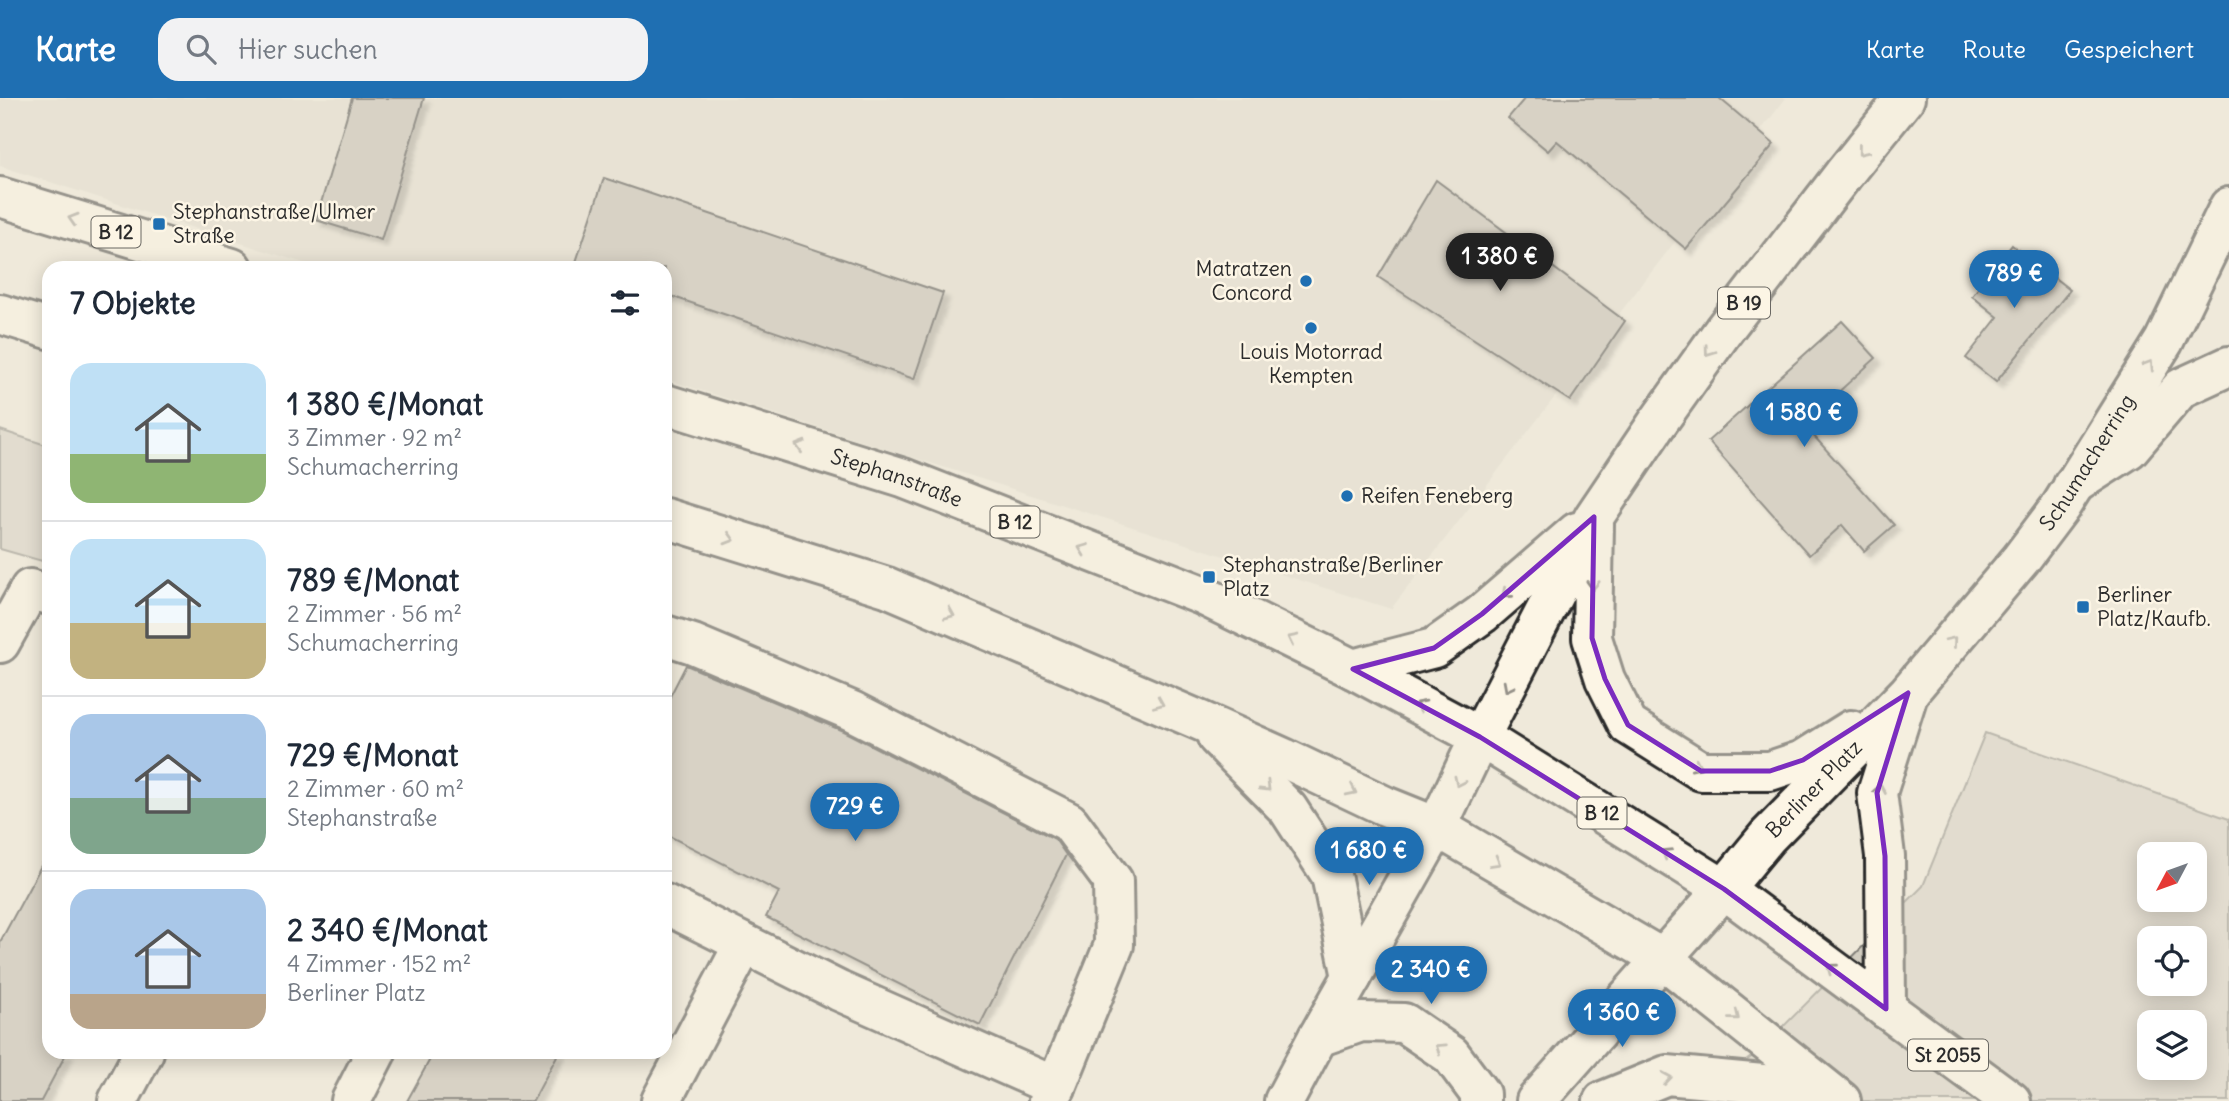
<!DOCTYPE html>
<html lang="de">
<meta charset="utf-8">
<style>
:root{--surface:#fff;--page:#f2f2f3;--text:#1f2937;--muted:#747a83;--line:#e0e1e3;--accent:#1f6fb2}
body{margin:0;font-family:Delius,sans-serif;background:var(--page);color:var(--text);height:100vh;display:flex;flex-direction:column;font-size:26px;white-space:nowrap}
*{box-sizing:border-box;margin:0}
p{font-size:23px;color:var(--muted)}
.icon{flex:none;width:38px;height:38px;fill:none;stroke:currentColor;stroke-width:2;stroke-linecap:round;stroke-linejoin:round}
.map{position:relative;flex:1;overflow:hidden}
.panel{position:absolute;left:42px;top:163px;width:630px;height:798px;display:flex;flex-direction:column;background:var(--surface);border-radius:21px;box-shadow:0 4px 18px #0003}
.panel>*{flex:none}
.needle{width:46px;rotate:229deg}
.tools{position:absolute;left:2137px;top:744px;display:grid;gap:14px}
.tools a{display:grid;place-items:center;width:70px;height:70px;border-radius:14px;background:var(--surface);box-shadow:0 4px 18px #0003;font-size:35px}
.price{position:absolute;translate:-50% -60px;padding:0 16px;border-radius:24px;background:var(--accent);color:#fff;font-size:23px;line-height:46px;filter:drop-shadow(0 2px 4px #0008)}
.price::after{content:'';position:absolute;left:50%;top:42px;width:21px;height:16px;margin-left:-10px;background:inherit;clip-path:polygon(0 0,100% 0,50% 100%)}
.price.selected{background:#222;color:#fff}
ul{padding:0;list-style:none}
li{display:flex;align-items:center;gap:21px;height:175px;padding:0 28px}
li+li{border-top:2px solid var(--line)}
li span{display:grid;place-items:center;flex:none;width:196px;height:140px;border-radius:21px;color:#555}
li>.icon{margin-inline-start:auto}
span .icon{width:84px;height:84px;fill:#fffc;stroke-width:1}
li b{font-size:30px}
h2{display:flex;justify-content:space-between;align-items:center;height:84px;padding:0 28px;font-size:30px}
header{display:flex;align-items:center;gap:42px;box-sizing:border-box;height:98px;padding:0 35px;background:var(--accent);color:#fff}
header strong{font-size:33px}
nav{display:flex;gap:38px;margin-inline-start:auto;font-size:24px}
.search{width:490px;height:63px;background:var(--page);display:flex;align-items:center;gap:18px;box-sizing:border-box;padding:0 24px;border-radius:21px;color:var(--muted);font-size:26px}
.map>svg:first-child{display:block}
.built{fill:#e0dacc}
.green{fill:#d2cdc0;stroke:#7e7c76;stroke-width:2;fill-rule:evenodd}
.building{fill:#bcb7ac;stroke:#2b2b2b;stroke-width:2;filter:url(#shadow)}
.lines{fill:none;stroke-linecap:round;stroke-linejoin:round}
.minor-casing{stroke:#2b2b2b;stroke-width:44}
.major-casing{stroke:#2b2b2b;stroke-width:44}
.minor{stroke:#fcf5e5;stroke-width:38}
.major{stroke:#fcf5e5;stroke-width:38}
.oneway{stroke:#949088}
.marked{fill:none;stroke:#7b2cbf;stroke-width:5;stroke-linejoin:round}
.poi-dot{fill:#1f6fb2;stroke:#fcf5e5;stroke-width:2.5}
.labels{text-anchor:middle;stroke-width:5;stroke-linejoin:round;paint-order:stroke}
.shield{fill:#fcf5e5;stroke:#6a6863;stroke-width:2}
.shield-label{font-size:19px;font-weight:bold;fill:#2b2b2b}
.poi-label{font-size:21px;fill:#2b2b2b;stroke:#fcf5e5;text-anchor:start}
.street-label{font-size:21px;fill:#2b2b2b;stroke:#fcf5e5}
</style>
<header>
<strong>Karte</strong>
<div class="search"><svg class="icon" aria-label="search" viewBox="0 0 24 24"><circle cx="10" cy="10" r="6"/><path d="M15 15l6 6"/></svg>Hier suchen</div>
<nav><a>Karte</a><a>Route</a><a>Gespeichert</a></nav>
</header>
<div class="map">
<svg width="2229" height="1003" viewBox="0 0 2229 1003">
<defs>
<filter id="shadow"><feDropShadow dx="6" dy="6" stdDeviation="2" flood-color="#0004"/></filter>
</defs>
<rect width="100%" height="100%" fill="#efe9da"/>
<filter id="ink" filterUnits="userSpaceOnUse"><feTurbulence type="fractalNoise" baseFrequency=".0143" numOctaves="2"/><feDisplacementMap in="SourceGraphic" scale="14" xChannelSelector="R" yChannelSelector="G"/><feConvolveMatrix kernelMatrix="1 2 1 2 8 2 1 2 1" color-interpolation-filters="sRGB"/></filter>
<g filter="url(#ink)">
<polygon class="built" points="0,0 1786,0 1391,511 665,281 665,170 319,170 0,68"/>
<g class="green">
<polygon points="0,332 49,348 49,465 0,451"/>
<path d="M 1985,635 L 2229,721 L 2229,1003 L 1695,1003 L 1760,952 L 1923,788 ZM 2149,756 L 2194,756 L 2194,802 L 2149,802 ZM 2149,840 L 2194,840 L 2194,886 L 2149,886 ZM 2149,924 L 2194,924 L 2194,970 L 2149,970 Z"/>
</g>
<g class="building">
<polygon points="352,0 424,0 381,142 316,122"/>
<polygon points="1525,0 1719,0 1774,46 1686,151 1557,43 1548,53 1508,20"/>
<polygon points="604,80 943,195 914,281 665,196 665,170 574,170"/>
<polygon points="1436,82 1625,223 1570,303 1378,179"/>
<polygon points="2012,147 2070,192 1996,284 1966,260 1998,219 1972,198"/>
<polygon points="1842,223 1876,260 1803,326 1894,427 1864,453 1842,427 1809,457 1708,343"/>
<polygon points="686,567 843,633 1055,741 1066,757 980,927 766,819 779,794 665,736 665,608"/>
<polygon points="49,753 49,954 67,954 41,1003 0,1003 0,844"/>
<polygon points="434,954 559,954 533,1003 407,1003"/>
</g>
<g class="lines">
<g class="minor-casing">
<g id="minor">
<polyline points="2073,387 2129,351 2181,290 2229,268"/>
<polyline points="665,537 693,546 852,613 1069,724 1113,783 1114,847 1056,989 1048,1003"/>
<polyline points="0,545 30,491 49,497"/>
<polyline points="665,806 839,893 1056,989"/>
<polyline points="118,1003 144,954"/>
<polyline points="351,1003 376,954"/>
<polyline points="661,1003 744,846"/>
</g>
</g>
<g class="major-casing">
<g id="major">
<polyline points="0,99 232,170"/>
<polyline points="0,216 49,231"/>
<path id="s1" d="M 665,306 L 903,380 L 1202,497 L 1353,571 L 1480,639 L 1724,791 L 2011,1003"/>
<polyline points="665,420 887,489 1201,623 1284,660 1385,708 1437,729 1663,861 1841,1003"/>
<polyline points="1594,426 1592,540 1605,581 1628,627 1701,673 1770,673 1803,662 1851,632"/>
<polyline points="1353,571 1434,550 1482,516 1577,434"/>
<polyline points="1217,639 1288,711 1331,777 1352,879"/>
<polyline points="1886,911 1885,758 1877,695 1907,600"/>
<polyline points="1318,939 1361,924 1404,925 1451,957 1480,996 1480,1003"/>
<polyline points="1284,1003 1318,939 1437,729 1480,639 1594,419 1656,327 1723,233 1843,77 1905,0"/>
<path id="s2" d="M 1536,1003 L 1724,791 L 1767,739 L 1908,595 L 2021,461 L 2061,408 L 2164,243 L 2229,109"/>
<polyline points="1603,1003 1667,977 1826,992"/>
</g>
</g>
<use href="#minor" class="minor"/>
<use href="#major" class="major"/>
</g>
<defs><path id="oneway-chevron" d="M-2-3.5L2.5 0L-2 3.5" fill="none" stroke-width="1.6" stroke-linecap="round" stroke-linejoin="round" transform="scale(1.75)"/></defs>
<g class="oneway">
<use href="#oneway-chevron" transform="translate(1862 53) rotate(129)"/>
<use href="#oneway-chevron" transform="translate(73 121) rotate(-163)"/>
<use href="#oneway-chevron" transform="translate(1709 253) rotate(126)"/>
<use href="#oneway-chevron" transform="translate(2149 267) rotate(-58)"/>
<use href="#oneway-chevron" transform="translate(800 348) rotate(-163)"/>
<use href="#oneway-chevron" transform="translate(730 441) rotate(17)"/>
<use href="#oneway-chevron" transform="translate(1083 451) rotate(-159)"/>
<use href="#oneway-chevron" transform="translate(1593 487) rotate(91)"/>
<use href="#oneway-chevron" transform="translate(1506 496) rotate(139)"/>
<use href="#oneway-chevron" transform="translate(950 516) rotate(23)"/>
<use href="#oneway-chevron" transform="translate(1292 541) rotate(-154)"/>
<use href="#oneway-chevron" transform="translate(1952 543) rotate(-50)"/>
<use href="#oneway-chevron" transform="translate(1508 589) rotate(117)"/>
<use href="#oneway-chevron" transform="translate(1159 605) rotate(23)"/>
<use href="#oneway-chevron" transform="translate(1420 607) rotate(-152)"/>
<use href="#oneway-chevron" transform="translate(1697 668) rotate(24)"/>
<use href="#oneway-chevron" transform="translate(1459 684) rotate(115)"/>
<use href="#oneway-chevron" transform="translate(1266 689) rotate(45)"/>
<use href="#oneway-chevron" transform="translate(1880 691) rotate(-80)"/>
<use href="#oneway-chevron" transform="translate(1352 693) rotate(26)"/>
<use href="#oneway-chevron" transform="translate(1666 755) rotate(-148)"/>
<use href="#oneway-chevron" transform="translate(1496 764) rotate(30)"/>
<use href="#oneway-chevron" transform="translate(1831 870) rotate(-143)"/>
<use href="#oneway-chevron" transform="translate(1735 918) rotate(39)"/>
<use href="#oneway-chevron" transform="translate(1440 950) rotate(-146)"/>
<use href="#oneway-chevron" transform="translate(1667 980) rotate(-9)"/>
</g>
</g>
<path d="M0 0H2229V1003H0ZM 1594,419 L 1592,540 L 1605,581 L 1628,627 L 1701,673 L 1770,673 L 1803,662 L 1908,595 L 1877,695 L 1885,758 L 1886,911 L 1724,791 L 1480,639 L 1353,571 L 1434,550 L 1482,516 Z" fill="#efe9da" fill-opacity=".55" fill-rule="evenodd"/>
<path class="marked" d="M 1594,419 L 1592,540 L 1605,581 L 1628,627 L 1701,673 L 1770,673 L 1803,662 L 1908,595 L 1877,695 L 1885,758 L 1886,911 L 1724,791 L 1480,639 L 1353,571 L 1434,550 L 1482,516 Z"/>
<g class="poi-dot">
<rect x="152" y="119" width="14" height="14" rx="3.5"/>
<circle cx="1306" cy="183" r="7"/>
<circle cx="1311" cy="230" r="7"/>
<circle cx="1347" cy="398" r="7"/>
<rect x="1202" y="472" width="14" height="14" rx="3.5"/>
<rect x="2076" y="502" width="14" height="14" rx="3.5"/>
</g>
<g class="labels">
<g class="shield">
<rect x="91.5" y="118.5" width="49" height="31" rx="5"/>
<rect x="1718" y="189.5" width="52" height="31" rx="5"/>
<rect x="990.5" y="408.5" width="49" height="31" rx="5"/>
<rect x="1577.5" y="699.5" width="49" height="31" rx="5"/>
<rect x="1908" y="941.5" width="80" height="31" rx="5"/>
</g>
<g class="shield-label">
<text x="116" y="141">B 12</text>
<text x="1744" y="212">B 19</text>
<text x="1015" y="431">B 12</text>
<text x="1602" y="722">B 12</text>
<text x="1948" y="964">St 2055</text>
</g>
<g class="poi-label">
<text x="173" y="121">Stephanstraße/Ulmer<tspan x="173" dy="24">Straße</tspan></text>
<text x="1292" y="178" text-anchor="end">Matratzen<tspan x="1292" dy="24">Concord</tspan></text>
<text x="1311" y="261" text-anchor="middle">Louis Motorrad<tspan x="1311" dy="24">Kempten</tspan></text>
<text x="1361" y="405">Reifen Feneberg</text>
<text x="1223" y="474">Stephanstraße/Berliner<tspan x="1223" dy="24">Platz</tspan></text>
<text x="2097" y="504">Berliner<tspan x="2097" dy="24">Platz/Kaufb.</tspan></text>
</g>
<g class="street-label">
<text dy="7" stroke="none"><textPath href="#s2" startOffset="845">Schumacherring</textPath></text>
<text dy="7" stroke="none"><textPath href="#s1" startOffset="243">Stephanstraße</textPath></text>
<text dy="7" stroke="none"><textPath href="#s2" startOffset="418">Berliner Platz</textPath></text>
</g>
</g>
</svg>
<div class="tools">
<a><svg class="needle" viewBox="-14 -14 28 28"><path d="M0-13l5 13h-10z" fill="#e53935"/><path d="M0 13l5-13h-10z" fill="#747a83"/></svg></a>
<a><svg class="icon" aria-label="locate" viewBox="0 0 24 24"><circle cx="12" cy="12" r="6"/><path d="M12 2v4M12 18v4M2 12h4M18 12h4"/></svg></a>
<a><svg class="icon" aria-label="layers" viewBox="0 0 24 24"><path d="M12 4l9 5-9 5-9-5zM3 14l9 5 9-5"/></svg></a>
</div>
<b class="price selected" style="left:1500px;top:195px">1 380 €</b>
<b class="price" style="left:2014px;top:212px">789 €</b>
<b class="price" style="left:1804px;top:351px">1 580 €</b>
<b class="price" style="left:855px;top:745px">729 €</b>
<b class="price" style="left:1369px;top:789px">1 680 €</b>
<b class="price" style="left:1431px;top:908px">2 340 €</b>
<b class="price" style="left:1622px;top:951px">1 360 €</b>
<section class="panel">
<h2>7 Objekte<svg class="icon" aria-label="filters" viewBox="0 0 24 24"><path d="M4 7h16M4 17h16"/><circle cx="9" cy="7" r="2"/><circle cx="15" cy="17" r="2"/></svg></h2>
<ul>
<li><span style="background:linear-gradient(#bfe0f5 65%,#8fb573 0)"><svg class="icon" aria-label="home" viewBox="0 0 24 24"><path d="M3 11l9-7 9 7M6 9v11h12V9"/></svg></span><div><b>1 380 €/Monat</b><p>3 Zimmer · 92 m²</p><p>Schumacherring</p></div></li>
<li><span style="background:linear-gradient(#bfe0f5 60%,#c2b280 0)"><svg class="icon" aria-label="home" viewBox="0 0 24 24"><path d="M3 11l9-7 9 7M6 9v11h12V9"/></svg></span><div><b>789 €/Monat</b><p>2 Zimmer · 56 m²</p><p>Schumacherring</p></div></li>
<li><span style="background:linear-gradient(#a9c7e8 60%,#7fa58c 0)"><svg class="icon" aria-label="home" viewBox="0 0 24 24"><path d="M3 11l9-7 9 7M6 9v11h12V9"/></svg></span><div><b>729 €/Monat</b><p>2 Zimmer · 60 m²</p><p>Stephanstraße</p></div></li>
<li><span style="background:linear-gradient(#a9c7e8 75%,#b9a48a 0)"><svg class="icon" aria-label="home" viewBox="0 0 24 24"><path d="M3 11l9-7 9 7M6 9v11h12V9"/></svg></span><div><b>2 340 €/Monat</b><p>4 Zimmer · 152 m²</p><p>Berliner Platz</p></div></li>
</ul>
</section>
</div>
